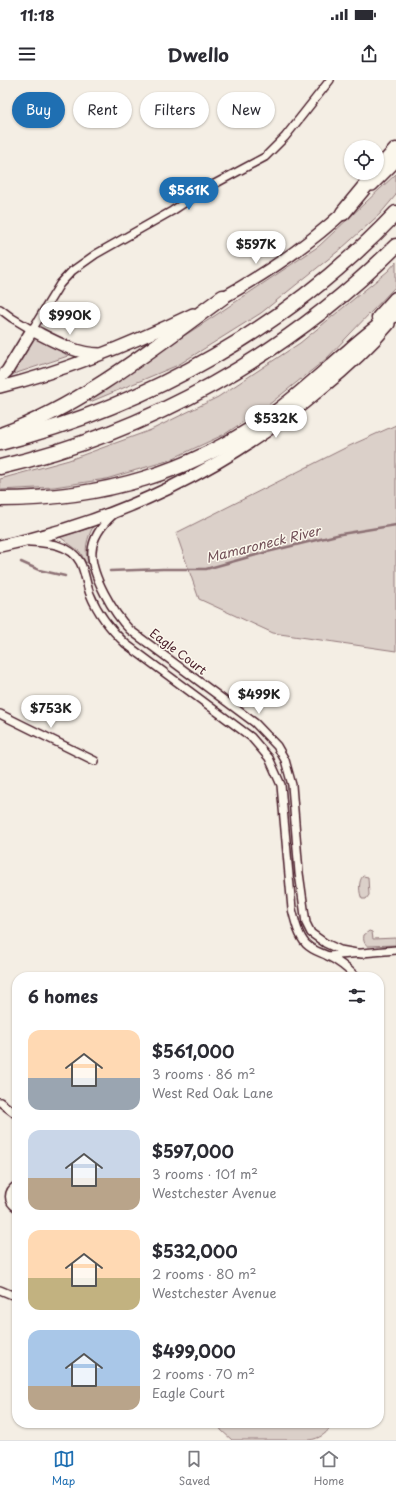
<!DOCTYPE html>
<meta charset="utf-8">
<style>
:root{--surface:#fff;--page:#f7f7f7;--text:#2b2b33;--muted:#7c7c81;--line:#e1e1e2;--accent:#1f6fb2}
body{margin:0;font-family:"Playpen Sans",sans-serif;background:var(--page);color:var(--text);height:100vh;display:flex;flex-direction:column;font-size:15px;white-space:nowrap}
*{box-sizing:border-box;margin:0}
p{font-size:13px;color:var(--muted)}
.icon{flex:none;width:22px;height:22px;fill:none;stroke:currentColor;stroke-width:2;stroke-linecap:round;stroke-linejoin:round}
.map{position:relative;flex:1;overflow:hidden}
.panel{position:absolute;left:12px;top:892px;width:372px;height:456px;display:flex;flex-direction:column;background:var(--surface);border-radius:16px;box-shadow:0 1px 3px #0004}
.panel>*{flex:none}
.hud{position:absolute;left:12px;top:12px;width:372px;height:36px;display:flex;gap:8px}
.buttons{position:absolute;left:344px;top:60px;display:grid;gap:8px}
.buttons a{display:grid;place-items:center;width:40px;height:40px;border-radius:50%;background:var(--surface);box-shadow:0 1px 3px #0004;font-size:20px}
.price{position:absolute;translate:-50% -34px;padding:0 9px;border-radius:14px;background:#fff;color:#222;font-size:13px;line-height:26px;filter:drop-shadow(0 1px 2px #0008)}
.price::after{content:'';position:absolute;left:50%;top:24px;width:12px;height:9px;margin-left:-6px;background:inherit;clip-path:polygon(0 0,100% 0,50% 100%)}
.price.active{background:var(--accent);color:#fff}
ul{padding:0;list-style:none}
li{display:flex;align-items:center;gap:12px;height:100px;padding:0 16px}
li span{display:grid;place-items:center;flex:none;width:112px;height:80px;border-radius:12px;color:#555}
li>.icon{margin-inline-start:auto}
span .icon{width:48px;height:48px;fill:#fffc;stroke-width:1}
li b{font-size:17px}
h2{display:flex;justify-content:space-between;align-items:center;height:48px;padding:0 16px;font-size:17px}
.tag{padding:0 14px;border-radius:18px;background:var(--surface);box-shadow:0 1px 3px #0004;font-size:14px;line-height:36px}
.tag.active{background:var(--accent);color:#fff}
.status{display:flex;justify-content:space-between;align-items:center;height:28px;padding:0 20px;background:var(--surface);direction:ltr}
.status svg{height:11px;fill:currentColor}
header{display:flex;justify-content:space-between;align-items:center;height:52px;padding:0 16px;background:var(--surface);font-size:18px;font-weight:700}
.menu{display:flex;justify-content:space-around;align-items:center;height:56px;border-top:1px solid var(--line);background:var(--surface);font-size:11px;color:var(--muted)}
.menu a{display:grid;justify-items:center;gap:2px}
.menu .active{color:var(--accent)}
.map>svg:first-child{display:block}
.green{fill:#dbd0c9;stroke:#92787a}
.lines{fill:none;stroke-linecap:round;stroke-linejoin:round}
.stream{stroke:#8d7174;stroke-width:2.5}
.street-casing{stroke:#4a1f2b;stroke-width:10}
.secondary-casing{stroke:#4a1f2b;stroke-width:14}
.highway-casing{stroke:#4a1f2b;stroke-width:17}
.street{stroke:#fbf7ec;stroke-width:7}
.secondary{stroke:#fbf7ec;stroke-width:11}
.highway{stroke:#fbf7ec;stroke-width:14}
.labels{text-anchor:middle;stroke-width:3;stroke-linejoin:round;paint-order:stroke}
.street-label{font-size:12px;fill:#4a1f2b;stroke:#fbf7ec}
.water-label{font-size:13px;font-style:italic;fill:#714f56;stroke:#fbf7ec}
</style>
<div class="status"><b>11:18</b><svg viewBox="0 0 49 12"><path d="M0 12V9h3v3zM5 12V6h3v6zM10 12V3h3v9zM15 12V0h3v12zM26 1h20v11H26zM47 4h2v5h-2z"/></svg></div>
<header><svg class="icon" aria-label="menu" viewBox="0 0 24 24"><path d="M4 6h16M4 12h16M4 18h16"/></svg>Dwello<svg class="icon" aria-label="share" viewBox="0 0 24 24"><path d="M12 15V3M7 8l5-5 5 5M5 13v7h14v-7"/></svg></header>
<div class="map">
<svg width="396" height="1360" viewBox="0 0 396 1360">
<rect width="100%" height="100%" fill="#f4eee4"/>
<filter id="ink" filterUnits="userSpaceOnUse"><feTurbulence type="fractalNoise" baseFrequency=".025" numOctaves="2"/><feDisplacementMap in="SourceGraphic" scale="8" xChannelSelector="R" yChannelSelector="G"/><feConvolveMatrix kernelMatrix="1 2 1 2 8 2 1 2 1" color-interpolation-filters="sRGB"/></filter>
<g filter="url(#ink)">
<g class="green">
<polygon points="396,94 396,115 380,134 342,168 261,233 178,285 90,322 88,318 210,239 319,166"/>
<polygon points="396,182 396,206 326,279 267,326 225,354 167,381 106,399 54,407 0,410 0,399 69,380 151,350 218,317 300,263 388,191"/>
<polygon points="39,256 68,276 11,295 32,259"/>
<polygon points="396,345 396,571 273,553 199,519 176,453 347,367"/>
<path d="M 93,447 C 87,458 84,470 88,482 L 86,483 L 80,472 L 60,457 Z"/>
<path d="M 363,796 L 368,797 L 369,815 L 366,819 L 362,819 C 359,813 358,801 363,796 Z"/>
<path d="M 369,851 L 372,852 L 373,859 L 396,858 L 396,865 L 368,866 C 364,864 363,860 364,855 Z"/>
<path d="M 219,1343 L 332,1343 C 329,1353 319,1359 309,1360 L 232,1360 L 221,1350 Z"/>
</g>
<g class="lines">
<g class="stream">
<polyline points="21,482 39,490 65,496"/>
<polyline points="110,491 163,489 206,489 267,472 341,454 396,445"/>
</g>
<g class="street-casing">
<g id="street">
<polyline points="0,229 12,238 32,250 60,204 72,191 96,174 172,131 207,108 265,77 285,57 330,0"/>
<path d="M 113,435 C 103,444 93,456 92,471 C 90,494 114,534 130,550 L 255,643 L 277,666 L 285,680 L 292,705 L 299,793 L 306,843 L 311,853 L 325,863 L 340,870 L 362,874"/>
<path d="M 30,462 C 48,463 70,464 80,482 C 85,491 86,504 90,514 C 98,534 111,550 126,564 L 251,657 L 269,678 L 281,705 L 292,829 C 295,841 298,855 306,864 C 313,871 320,872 328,876 C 338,881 348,889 356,897"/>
<polyline points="0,634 95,681"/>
<polyline points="328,876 396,870"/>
<polyline points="0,1022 17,1035"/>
<path d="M 17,1105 C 7,1111 7,1122 17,1128"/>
<polyline points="0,1210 17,1217"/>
</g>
</g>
<g class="secondary-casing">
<g id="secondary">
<polyline points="372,105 396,81"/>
<path d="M 217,221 C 264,195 309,165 348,128"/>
<path d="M 0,298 L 7,291 L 32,250 C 54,261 75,274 100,274"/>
<path d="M 0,307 C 68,290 131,264 193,234"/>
<path d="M 0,466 C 118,441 230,387 321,309 C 346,289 369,268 389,244"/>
</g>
</g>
<g class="highway-casing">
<g id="highway">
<polyline points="377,91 396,70"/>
<polyline points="343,133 376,93"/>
<polyline points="379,238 396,219"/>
<path d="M 3,354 C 82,325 156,266 223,217"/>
<path d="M 0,363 C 150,325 289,246 396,133"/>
<path d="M 0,387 C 150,352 287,274 396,166"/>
<path d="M 0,419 C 103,419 191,393 275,333 C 301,314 324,292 349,271 C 364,257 380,245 396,233"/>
</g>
</g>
<use href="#street" class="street"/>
<use href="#secondary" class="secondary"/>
<use href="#highway" class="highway"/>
</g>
</g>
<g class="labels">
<g class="street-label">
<text transform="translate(178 572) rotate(37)" y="4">Eagle Court</text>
</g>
<g class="water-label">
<text transform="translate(263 464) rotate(-14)" y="5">Mamaroneck River</text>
</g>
</g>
</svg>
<div class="buttons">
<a><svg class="icon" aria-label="locate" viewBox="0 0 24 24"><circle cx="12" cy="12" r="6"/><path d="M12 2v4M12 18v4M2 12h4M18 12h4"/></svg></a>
</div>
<b class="price active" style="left:189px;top:131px">$561K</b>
<b class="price" style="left:256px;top:185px">$597K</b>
<b class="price" style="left:70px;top:256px">$990K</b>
<b class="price" style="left:276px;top:359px">$532K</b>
<b class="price" style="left:259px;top:635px">$499K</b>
<b class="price" style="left:51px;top:649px">$753K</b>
<div class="hud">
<a class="tag active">Buy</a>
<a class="tag">Rent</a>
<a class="tag">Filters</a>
<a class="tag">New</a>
</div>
<section class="panel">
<h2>6 homes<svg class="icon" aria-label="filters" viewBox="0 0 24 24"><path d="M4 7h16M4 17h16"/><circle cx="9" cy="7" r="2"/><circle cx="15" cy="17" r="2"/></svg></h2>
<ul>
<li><span style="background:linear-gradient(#ffd9b3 60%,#9aa5b1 0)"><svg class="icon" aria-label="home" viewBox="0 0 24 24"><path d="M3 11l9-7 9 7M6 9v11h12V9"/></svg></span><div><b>$561,000</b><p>3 rooms · 86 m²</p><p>West Red Oak Lane</p></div></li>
<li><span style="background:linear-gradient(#c9d6e8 60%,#b9a48a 0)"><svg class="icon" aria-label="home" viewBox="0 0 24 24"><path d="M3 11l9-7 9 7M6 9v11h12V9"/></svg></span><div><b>$597,000</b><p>3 rooms · 101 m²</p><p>Westchester Avenue</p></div></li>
<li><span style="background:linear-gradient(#ffd9b3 60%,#c2b280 0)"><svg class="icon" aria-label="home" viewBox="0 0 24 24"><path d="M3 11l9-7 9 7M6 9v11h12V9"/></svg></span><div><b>$532,000</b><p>2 rooms · 80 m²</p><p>Westchester Avenue</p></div></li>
<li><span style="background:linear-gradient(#a9c7e8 70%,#b9a48a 0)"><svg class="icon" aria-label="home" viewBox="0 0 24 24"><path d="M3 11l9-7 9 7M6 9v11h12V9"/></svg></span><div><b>$499,000</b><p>2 rooms · 70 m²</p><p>Eagle Court</p></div></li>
</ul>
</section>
</div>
<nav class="menu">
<a class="active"><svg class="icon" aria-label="map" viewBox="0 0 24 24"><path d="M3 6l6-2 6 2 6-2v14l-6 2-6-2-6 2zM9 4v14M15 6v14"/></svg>Map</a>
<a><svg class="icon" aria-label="saved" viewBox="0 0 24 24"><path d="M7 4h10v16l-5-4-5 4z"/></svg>Saved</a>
<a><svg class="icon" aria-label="home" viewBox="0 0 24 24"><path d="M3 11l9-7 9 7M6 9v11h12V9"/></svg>Home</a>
</nav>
